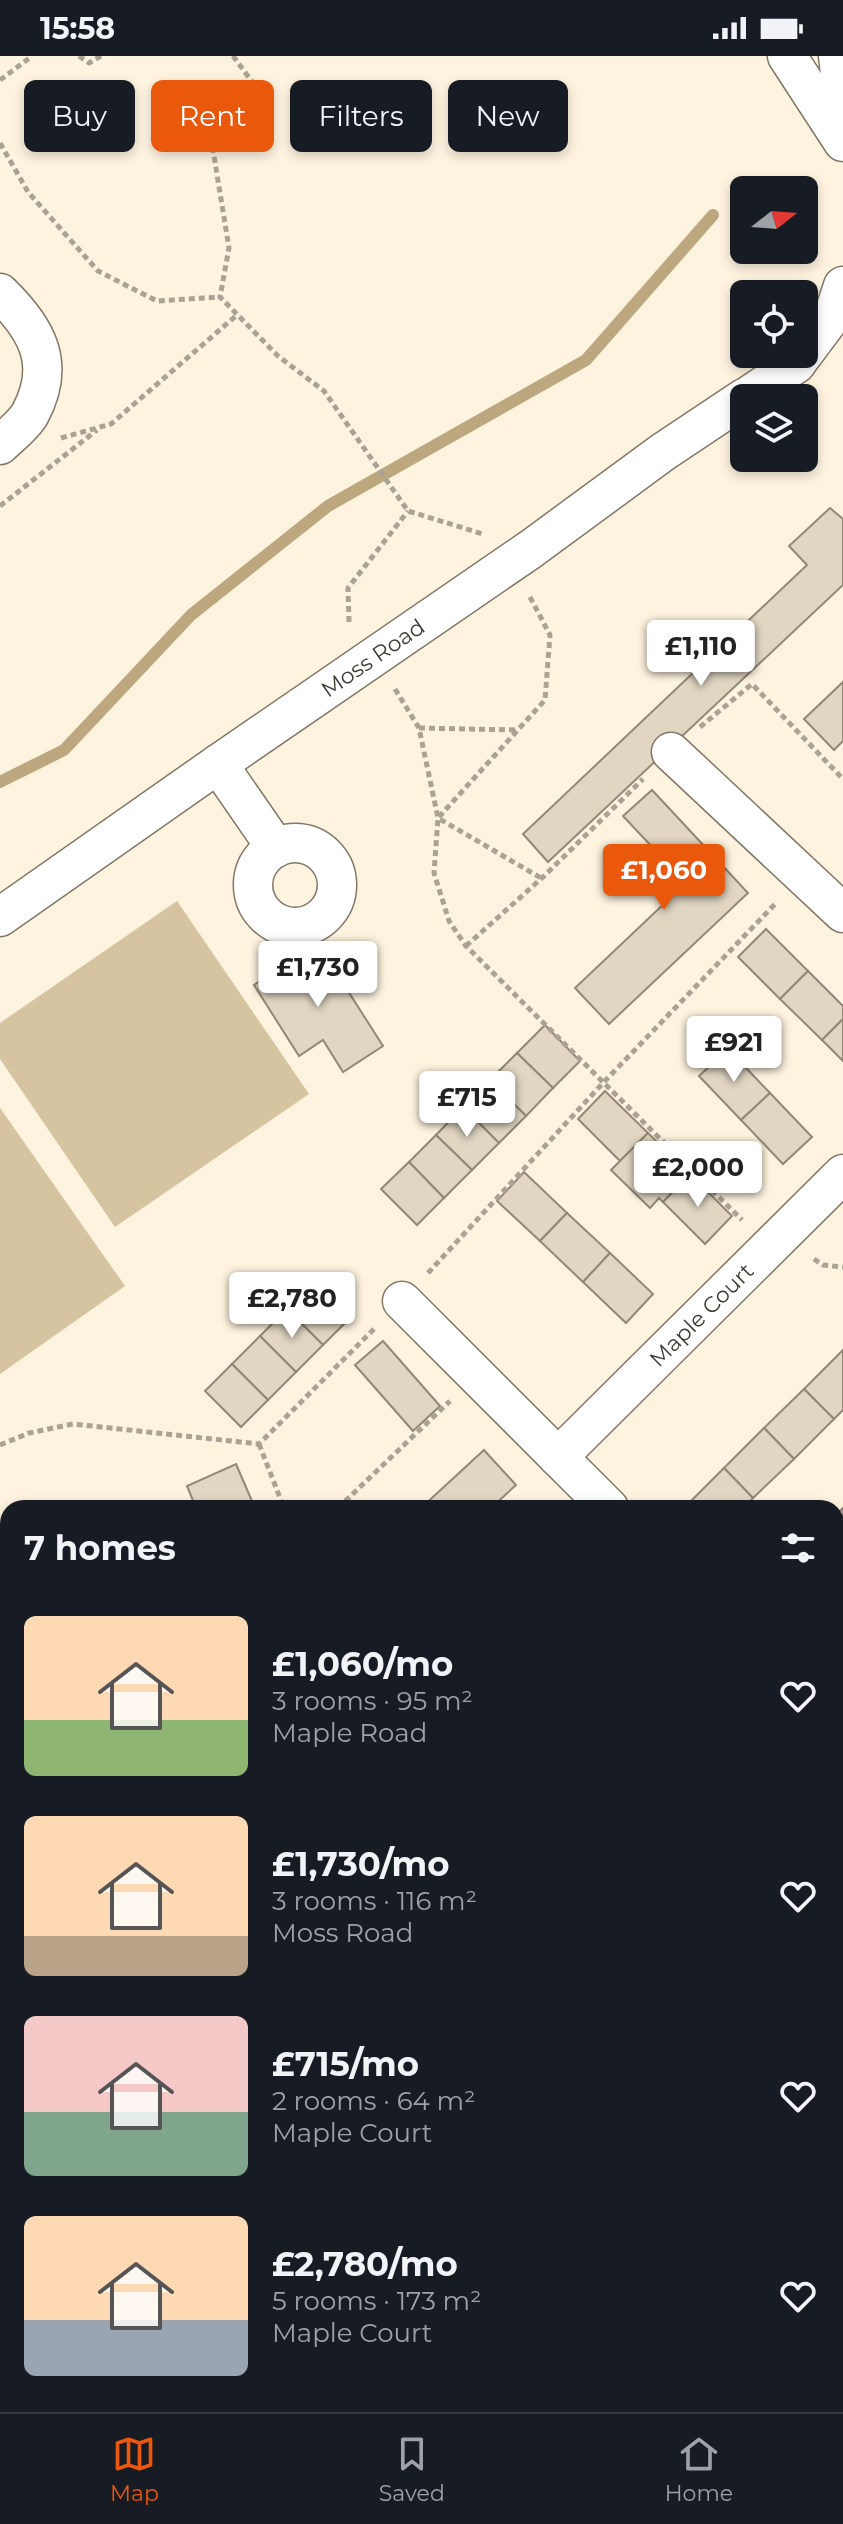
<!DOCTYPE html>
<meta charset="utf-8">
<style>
:root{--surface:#171b24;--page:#20242c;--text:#f1f3f6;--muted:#9ea1a6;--line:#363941;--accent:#ea580c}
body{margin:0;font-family:Montserrat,sans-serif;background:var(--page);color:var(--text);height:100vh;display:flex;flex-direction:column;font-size:30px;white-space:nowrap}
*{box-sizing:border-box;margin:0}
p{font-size:26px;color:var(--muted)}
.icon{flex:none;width:44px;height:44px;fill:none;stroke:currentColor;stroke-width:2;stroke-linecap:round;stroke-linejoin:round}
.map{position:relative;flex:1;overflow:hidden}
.details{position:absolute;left:0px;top:1444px;width:844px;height:912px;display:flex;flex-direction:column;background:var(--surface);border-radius:24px 24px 0 0;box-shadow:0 4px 12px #0003}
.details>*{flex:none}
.guide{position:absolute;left:24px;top:24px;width:796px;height:72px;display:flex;gap:16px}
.needle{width:52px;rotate:73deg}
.buttons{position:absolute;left:730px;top:120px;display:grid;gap:16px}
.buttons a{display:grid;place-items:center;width:88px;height:88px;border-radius:12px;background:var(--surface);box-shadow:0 4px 12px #0003;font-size:40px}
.price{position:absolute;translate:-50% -68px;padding:0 18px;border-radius:8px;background:#fff;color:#222;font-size:26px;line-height:52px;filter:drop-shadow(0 2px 4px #0008)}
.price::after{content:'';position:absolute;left:50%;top:48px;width:24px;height:18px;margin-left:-12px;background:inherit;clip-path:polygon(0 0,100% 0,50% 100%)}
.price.on{background:var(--accent);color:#fff}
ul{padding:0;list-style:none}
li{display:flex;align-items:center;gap:24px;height:200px;padding:0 24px}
li span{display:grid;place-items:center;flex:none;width:224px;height:160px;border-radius:12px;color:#555}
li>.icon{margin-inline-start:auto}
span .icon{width:96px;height:96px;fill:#fffc;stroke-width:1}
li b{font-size:34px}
h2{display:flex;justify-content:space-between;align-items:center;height:96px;padding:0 24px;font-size:34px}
.pill{padding:0 28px;border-radius:12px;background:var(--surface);box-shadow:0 4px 12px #0003;font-size:28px;line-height:72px}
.pill.on{background:var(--accent);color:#fff}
.status{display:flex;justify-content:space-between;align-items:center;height:56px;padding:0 40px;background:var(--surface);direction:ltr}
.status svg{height:22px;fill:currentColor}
.dock{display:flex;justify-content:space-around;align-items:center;height:112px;border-top:2px solid var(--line);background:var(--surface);font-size:22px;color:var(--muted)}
.dock a{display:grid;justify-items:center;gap:4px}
.dock .on{color:var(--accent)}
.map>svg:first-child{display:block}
.green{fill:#d6c3a0}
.forest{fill:#dbbe88}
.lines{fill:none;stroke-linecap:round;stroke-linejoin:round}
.stream{stroke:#bca77e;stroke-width:12}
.building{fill:#e0d6c2;stroke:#918876;stroke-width:2}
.minor-casing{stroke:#817766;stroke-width:41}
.path{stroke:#aaa293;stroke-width:5;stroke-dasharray:6 4;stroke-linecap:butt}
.minor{stroke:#fff;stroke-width:38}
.labels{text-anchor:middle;stroke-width:6;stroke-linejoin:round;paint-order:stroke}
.street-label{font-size:22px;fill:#3f3b33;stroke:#fff}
</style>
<div class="status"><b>15:58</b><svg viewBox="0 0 49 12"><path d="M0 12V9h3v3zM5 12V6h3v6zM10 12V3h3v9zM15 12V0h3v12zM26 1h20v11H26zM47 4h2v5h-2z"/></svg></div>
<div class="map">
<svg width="843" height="2356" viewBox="0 0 843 2356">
<rect width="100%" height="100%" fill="#fef3df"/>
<g class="green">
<polygon points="177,845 309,1038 115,1171 0,1003 0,967"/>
<polygon points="0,1052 125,1230 0,1318"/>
</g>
<g class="forest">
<polygon points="0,1469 8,1476 8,2348 360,2348 358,2356 0,2356"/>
<polygon points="843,2214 843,2356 665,2356 675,2348 836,2348 836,2219"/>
</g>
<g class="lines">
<polyline class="stream" points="0,726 64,694 191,559 328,450 586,304 713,159"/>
</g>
<g class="building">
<polygon points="830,452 843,463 843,529 548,806 523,778 807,509 789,490"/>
<polygon points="843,626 843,685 834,694 804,663"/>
<polygon points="652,734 748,837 609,968 575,932 686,827 623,760"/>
<polygon points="766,873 808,915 780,943 738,901"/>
<polygon points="318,888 383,990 343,1016 323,984 299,1000 254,929"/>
<polygon points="808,915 843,950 843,963 822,984 780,943"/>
<polygon points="843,963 843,1005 822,984"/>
<polygon points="545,969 580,1005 553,1032 517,997"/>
<polygon points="728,993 770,1037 741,1064 699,1020"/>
<polygon points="517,997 553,1032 526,1060 490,1024"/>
<polygon points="490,1024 526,1060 499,1087 463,1051"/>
<polygon points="605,1035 648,1077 620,1105 578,1063"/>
<polygon points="770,1037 812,1081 783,1108 741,1064"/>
<polygon points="463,1051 499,1087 472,1114 436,1079"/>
<polygon points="648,1077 690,1118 663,1146 659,1142 650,1152 611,1114"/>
<polygon points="436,1079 472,1114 444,1142 409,1106"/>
<polygon points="409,1106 444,1142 417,1169 381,1133"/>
<polygon points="524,1116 567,1157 540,1185 497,1145"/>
<polygon points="690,1118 732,1160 705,1188 663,1146"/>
<polygon points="567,1157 610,1197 583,1226 540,1185"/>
<polygon points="610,1197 653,1238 626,1267 583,1226"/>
<polygon points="314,1225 350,1262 323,1289 287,1253"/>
<polygon points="287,1253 323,1289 296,1316 260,1280"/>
<polygon points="260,1280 296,1316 268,1344 232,1308"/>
<polygon points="383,1285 440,1350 413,1375 355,1309"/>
<polygon points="843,1294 843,1354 834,1363 804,1333"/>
<polygon points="232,1308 268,1344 241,1371 205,1335"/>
<polygon points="804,1333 834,1363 794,1403 764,1372"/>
<polygon points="764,1372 794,1403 753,1442 724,1412"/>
<polygon points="484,1394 516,1429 491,1452 421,1452"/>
<polygon points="236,1408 255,1452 196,1452 187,1430"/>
<polygon points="724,1412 753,1442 744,1452 684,1452"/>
<polygon points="843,1452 843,1510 836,1517 836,1459"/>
<polygon points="836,1775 843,1782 843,1822 836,1830"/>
<polygon points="843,1822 843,1839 836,1832"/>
<polygon points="836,1935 843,1942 843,1988 838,1993 836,1991"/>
</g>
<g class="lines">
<g class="minor-casing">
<g id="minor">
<polyline points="787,0 843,86"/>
<polyline points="838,0 843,44"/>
<path d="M 0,237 C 37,273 57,308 30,358 C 24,369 9,380 0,389"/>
<polyline points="804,297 834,257 843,230"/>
<polyline points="745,342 796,308 803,298"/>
<polyline points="671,696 843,857"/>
<polyline points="218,708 276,792"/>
<circle cx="295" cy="829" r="42"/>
<path id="s1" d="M 0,861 L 218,708 L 531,493 L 663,396 L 744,342"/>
<polyline points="402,1245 609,1452"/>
<path id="s2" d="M 558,1401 L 843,1118"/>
<polyline points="836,1678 843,1686"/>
<polyline points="836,2166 843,2160"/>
<polyline points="584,2356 596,2348"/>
</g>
</g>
<g class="path">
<polyline points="79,0 89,7 101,0"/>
<polyline points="233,0 253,27 223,63 213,94 229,192 220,241 278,300 324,335 408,455 483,478"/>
<polyline points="0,24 32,0"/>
<polyline points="0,87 28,136 98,215 157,245 220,241"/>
<polyline points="61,382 111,368 237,259"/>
<polyline points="0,450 97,374"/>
<polyline points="530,541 550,579 545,644 438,762 541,822"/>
<polyline points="349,566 348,532 408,455"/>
<polyline points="395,633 419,672 438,762 434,817 449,865 466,890 742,1164"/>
<polyline points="700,671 752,628 843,723"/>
<polyline points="419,672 518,674"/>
<polyline points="466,890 542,822 643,723"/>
<polyline points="814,1203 823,1209 843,1211"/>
<polyline points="428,1217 603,1027 777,846"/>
<polyline points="259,1388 284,1452"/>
<polyline points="0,1389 29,1377 73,1368 259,1388 376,1271"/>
<polyline points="338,1452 450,1345"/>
<polyline points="836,1738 843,1731"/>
<polyline points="432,2348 434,2356"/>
</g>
<use href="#minor" class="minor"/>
</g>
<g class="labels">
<g class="street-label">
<text dy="8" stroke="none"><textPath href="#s1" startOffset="454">Moss Road</textPath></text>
<text dy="8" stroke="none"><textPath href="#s2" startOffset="202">Maple Court</textPath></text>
</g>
</g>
</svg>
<div class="buttons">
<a><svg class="needle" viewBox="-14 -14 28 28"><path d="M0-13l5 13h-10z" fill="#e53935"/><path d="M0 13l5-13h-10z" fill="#9ea1a6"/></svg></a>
<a><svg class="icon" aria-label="locate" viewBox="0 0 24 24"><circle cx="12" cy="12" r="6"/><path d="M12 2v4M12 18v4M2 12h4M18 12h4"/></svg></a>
<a><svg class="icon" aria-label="layers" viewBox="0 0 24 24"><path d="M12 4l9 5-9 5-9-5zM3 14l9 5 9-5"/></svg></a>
</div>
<b class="price" style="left:701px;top:632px">£1,110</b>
<b class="price on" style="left:664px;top:856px">£1,060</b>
<b class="price" style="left:318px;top:953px">£1,730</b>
<b class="price" style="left:734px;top:1028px">£921</b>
<b class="price" style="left:467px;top:1083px">£715</b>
<b class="price" style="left:698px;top:1153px">£2,000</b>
<b class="price" style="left:292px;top:1284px">£2,780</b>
<div class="guide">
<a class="pill">Buy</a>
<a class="pill on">Rent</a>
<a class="pill">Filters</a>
<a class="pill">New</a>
</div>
<section class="details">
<h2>7 homes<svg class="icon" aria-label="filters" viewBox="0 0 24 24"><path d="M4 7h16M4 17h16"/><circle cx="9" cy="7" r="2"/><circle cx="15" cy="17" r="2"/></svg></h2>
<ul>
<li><span style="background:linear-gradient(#ffd9b3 65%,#8fb573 0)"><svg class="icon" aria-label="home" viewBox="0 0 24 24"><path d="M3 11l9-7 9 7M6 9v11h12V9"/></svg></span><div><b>£1,060/mo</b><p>3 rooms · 95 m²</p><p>Maple Road</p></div><svg class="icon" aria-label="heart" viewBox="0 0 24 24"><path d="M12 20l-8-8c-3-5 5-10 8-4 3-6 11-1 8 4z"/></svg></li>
<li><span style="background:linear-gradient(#ffd9b3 75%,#b9a48a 0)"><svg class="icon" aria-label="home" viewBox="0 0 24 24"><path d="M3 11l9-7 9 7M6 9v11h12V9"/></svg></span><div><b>£1,730/mo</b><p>3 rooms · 116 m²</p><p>Moss Road</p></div><svg class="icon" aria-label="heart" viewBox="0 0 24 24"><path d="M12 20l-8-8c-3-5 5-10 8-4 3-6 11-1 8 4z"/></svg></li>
<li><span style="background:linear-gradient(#f6c9c9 60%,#7fa58c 0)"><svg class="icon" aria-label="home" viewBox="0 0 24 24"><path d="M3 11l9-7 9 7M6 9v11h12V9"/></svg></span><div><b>£715/mo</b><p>2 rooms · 64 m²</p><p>Maple Court</p></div><svg class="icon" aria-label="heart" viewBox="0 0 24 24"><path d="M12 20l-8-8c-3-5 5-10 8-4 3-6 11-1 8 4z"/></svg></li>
<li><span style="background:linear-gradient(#ffd9b3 65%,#9aa5b1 0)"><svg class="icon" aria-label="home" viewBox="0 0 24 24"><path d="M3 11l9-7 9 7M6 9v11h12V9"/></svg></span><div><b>£2,780/mo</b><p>5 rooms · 173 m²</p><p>Maple Court</p></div><svg class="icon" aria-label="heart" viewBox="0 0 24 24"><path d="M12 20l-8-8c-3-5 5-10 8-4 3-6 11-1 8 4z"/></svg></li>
</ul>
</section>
</div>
<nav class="dock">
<a class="on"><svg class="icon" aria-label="map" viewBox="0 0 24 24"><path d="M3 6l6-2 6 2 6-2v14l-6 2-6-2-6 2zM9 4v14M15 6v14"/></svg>Map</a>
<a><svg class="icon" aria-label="saved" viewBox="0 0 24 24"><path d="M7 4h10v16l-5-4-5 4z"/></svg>Saved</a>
<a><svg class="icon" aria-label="home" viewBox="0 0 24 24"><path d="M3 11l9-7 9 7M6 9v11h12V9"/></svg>Home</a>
</nav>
